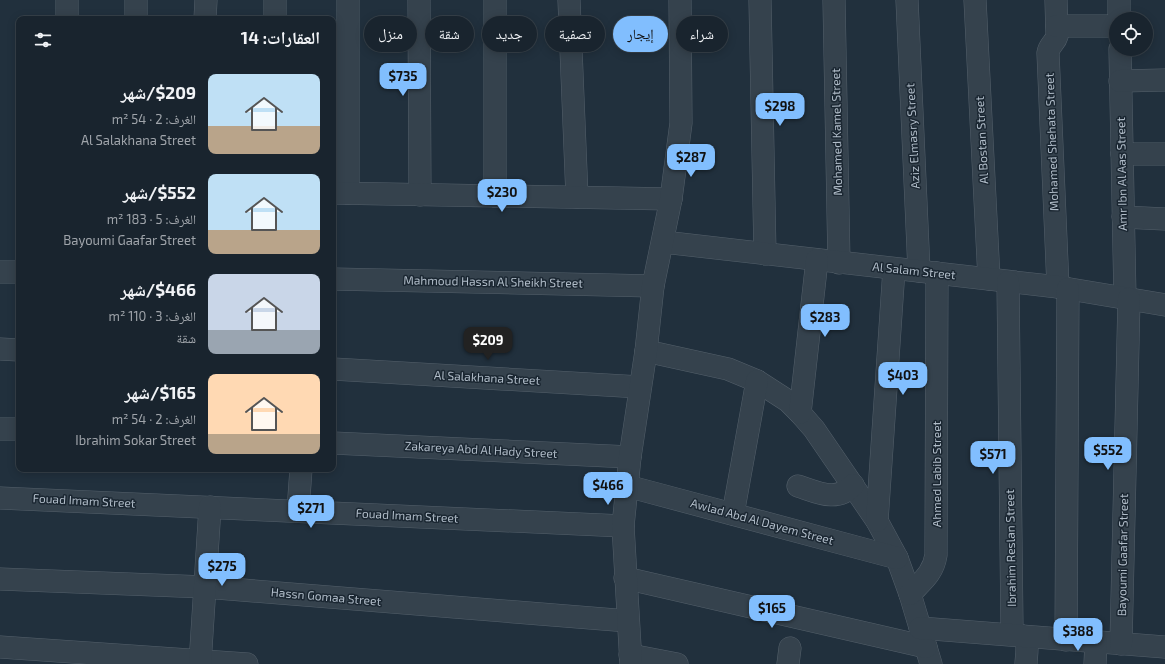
<!DOCTYPE html>
<html lang="ar">
<meta charset="utf-8">
<style>
:root{--surface:#19242e;--page:#26303a;--text:#f1f3f6;--muted:#9fa4aa;--line:#37414a;--accent:#81befe}
body{margin:0;font-family:"Exo 2","Noto Naskh Arabic",sans-serif;background:var(--page);color:var(--text);direction:rtl;height:100vh;display:flex;flex-direction:column;font-size:15px;white-space:nowrap}
*{box-sizing:border-box;margin:0}
p{font-size:13px;color:var(--muted)}
.icon{flex:none;width:22px;height:22px;fill:none;stroke:currentColor;stroke-width:2;stroke-linecap:round;stroke-linejoin:round}
.map{position:relative;flex:1;overflow:hidden;direction:ltr}
.side{position:absolute;left:16px;top:16px;width:320px;height:456px;display:flex;flex-direction:column;background:var(--surface);border-radius:8px;box-shadow:0 2px 10px #0003,0 0 0 1px var(--line);direction:rtl}
.side>*{flex:none}
.top-card{position:absolute;left:348px;top:16px;width:380px;height:36px;direction:rtl;display:flex;gap:8px}
.buttons{position:absolute;left:1109px;top:12px;display:grid;gap:8px}
.buttons a{display:grid;place-items:center;width:44px;height:44px;border-radius:50%;background:var(--surface);box-shadow:0 2px 10px #0003,0 0 0 1px var(--line);font-size:20px}
.price{position:absolute;translate:-50% -34px;padding:0 9px;border-radius:8px;background:var(--accent);color:#111;font-size:13px;line-height:26px;filter:drop-shadow(0 1px 2px #0008)}
.price::after{content:'';position:absolute;left:50%;top:24px;width:12px;height:9px;margin-left:-6px;background:inherit;clip-path:polygon(0 0,100% 0,50% 100%)}
.price.active{background:#222;color:#fff}
ul{padding:0;list-style:none}
li{display:flex;align-items:center;gap:12px;height:100px;padding:0 16px}
li span{display:grid;place-items:center;flex:none;width:112px;height:80px;border-radius:8px;color:#555}
li>.icon{margin-inline-start:auto}
span .icon{width:48px;height:48px;fill:#fffc;stroke-width:1}
li b{font-size:17px}
h2{display:flex;justify-content:space-between;align-items:center;height:48px;padding:0 16px;font-size:17px}
.tag{padding:0 14px;border-radius:18px;background:var(--surface);box-shadow:0 2px 10px #0003,0 0 0 1px var(--line);font-size:14px;line-height:36px}
.tag.active{background:var(--accent);color:#111}
.map>svg:first-child{display:block}
.lines{fill:none;stroke-linecap:round;stroke-linejoin:round}
.minor-casing{stroke:#54606b;stroke-width:23}
.minor{stroke:#35424d;stroke-width:22}
.labels{text-anchor:middle;stroke-width:3;stroke-linejoin:round;paint-order:stroke}
.street-label{font-size:12px;fill:#b1bdc9;stroke:#1b2732}
</style>
<div class="map">
<svg width="1165" height="664" viewBox="0 0 1165 664">
<rect width="100%" height="100%" fill="#21303d"/>
<g class="lines">
<g class="minor-casing">
<g id="minor">
<polyline points="348,0 348,193"/>
<polyline points="419,0 420,195"/>
<polyline points="495,0 495,196"/>
<polyline points="569,0 577,197"/>
<polyline points="760,0 765,254"/>
<polyline points="834,0 839,263"/>
<polyline points="907,0 919,271"/>
<polyline points="975,0 989,279"/>
<path d="M 1056,0 L 1057,36 C 1055,43 1049,45 1048,53 L 1058,287"/>
<polyline points="1119,0 1119,19"/>
<polyline points="67,19 67,0"/>
<polyline points="136,19 136,0"/>
<polyline points="205,19 206,0"/>
<polyline points="275,19 275,0"/>
<polyline points="1057,26 1116,26"/>
<polyline points="1120,49 1125,298"/>
<polyline points="1120,81 1165,80"/>
<polyline points="1122,154 1165,154"/>
<polyline points="333,193 671,199"/>
<polyline points="1123,217 1165,219"/>
<polyline points="663,242 1058,287 1165,305"/>
<polyline points="0,272 19,272"/>
<polyline points="333,279 653,286"/>
<path d="M 1008,282 L 1012,629 C 1015,634 1018,634 1022,636 C 1030,641 1026,656 1026,664"/>
<polyline points="0,349 19,350"/>
<polyline points="646,351 728,369 757,381 788,401 800,413 814,429 877,521 897,558 910,594 931,664"/>
<polyline points="333,369 640,387"/>
<polyline points="800,413 817,260"/>
<polyline points="0,429 19,429"/>
<polyline points="333,443 630,457"/>
<polyline points="627,486 897,558"/>
<path d="M 798,486 C 817,492 837,503 853,485"/>
<polyline points="0,498 623,526"/>
<polyline points="298,511 301,469"/>
<polyline points="733,514 757,381"/>
<polyline points="877,521 894,269"/>
<polyline points="625,578 926,647"/>
<polyline points="0,579 205,587 628,621"/>
<path d="M 910,594 C 922,581 933,574 936,555 L 937,273"/>
<polyline points="920,628 1165,647"/>
<polyline points="1066,640 1068,289"/>
<polyline points="1121,644 1129,299"/>
<polyline points="0,647 247,664"/>
<polyline points="630,655 677,664"/>
<polyline points="200,664 210,507"/>
<polyline points="631,664 623,526 630,457 646,351 653,286 671,199 681,123 680,0"/>
<polyline points="788,664 790,648"/>
<polyline points="1095,664 1096,642"/>
</g>
</g>
<use href="#minor" class="minor"/>
</g>
<g class="labels">
<g class="street-label">
<text transform="translate(837 132) rotate(-91)" y="4">Mohamed Kamel Street</text>
<text transform="translate(913 136) rotate(-93)" y="4">Aziz Elmasry Street</text>
<text transform="translate(982 140) rotate(-93)" y="4">Al Bostan Street</text>
<text transform="translate(1052 142) rotate(-92)" y="4">Mohamed Shehata Street</text>
<text transform="translate(1122 174) rotate(-91)" y="4">Amr Ibn Al Aas Street</text>
<text transform="translate(914 271) rotate(6)" y="4">Al Salam Street</text>
<text transform="translate(493 282) rotate(1)" y="4">Mahmoud Hassn Al Sheikh Street</text>
<text transform="translate(487 378) rotate(3)" y="4">Al Salakhana Street</text>
<text transform="translate(481 450) rotate(3)" y="4">Zakareya Abd Al Hady Street</text>
<text transform="translate(937 474) rotate(-90)" y="4">Ahmed Labib Street</text>
<text transform="translate(84 501) rotate(3)" y="4">Fouad Imam Street</text>
<text transform="translate(407 516) rotate(3)" y="4">Fouad Imam Street</text>
<text transform="translate(762 522) rotate(15)" y="4">Awlad Abd Al Dayem Street</text>
<text transform="translate(1011 548) rotate(-91)" y="4">Ibrahim Reslan Street</text>
<text transform="translate(1123 555) rotate(-89)" y="4">Bayoumi Gaafar Street</text>
<text transform="translate(326 597) rotate(5)" y="4">Hassn Gomaa Street</text>
</g>
</g>
</svg>
<div class="buttons">
<a><svg class="icon" aria-label="locate" viewBox="0 0 24 24"><circle cx="12" cy="12" r="6"/><path d="M12 2v4M12 18v4M2 12h4M18 12h4"/></svg></a>
</div>
<b class="price" style="left:403px;top:97px">$735</b>
<b class="price" style="left:780px;top:127px">$298</b>
<b class="price" style="left:691px;top:178px">$287</b>
<b class="price" style="left:502px;top:213px">$230</b>
<b class="price" style="left:825px;top:338px">$283</b>
<b class="price active" style="left:488px;top:361px">$209</b>
<b class="price" style="left:903px;top:396px">$403</b>
<b class="price" style="left:1108px;top:471px">$552</b>
<b class="price" style="left:993px;top:475px">$571</b>
<b class="price" style="left:608px;top:506px">$466</b>
<b class="price" style="left:311px;top:529px">$271</b>
<b class="price" style="left:222px;top:587px">$275</b>
<b class="price" style="left:772px;top:629px">$165</b>
<b class="price" style="left:1078px;top:652px">$388</b>
<div class="top-card">
<a class="tag">شراء</a>
<a class="tag active">إيجار</a>
<a class="tag">تصفية</a>
<a class="tag">جديد</a>
<a class="tag">شقة</a>
<a class="tag">منزل</a>
</div>
<section class="side">
<h2>العقارات: 14<svg class="icon" aria-label="filters" viewBox="0 0 24 24"><path d="M4 7h16M4 17h16"/><circle cx="9" cy="7" r="2"/><circle cx="15" cy="17" r="2"/></svg></h2>
<ul>
<li><span style="background:linear-gradient(#bfe0f5 65%,#b9a48a 0)"><svg class="icon" aria-label="home" viewBox="0 0 24 24"><path d="M3 11l9-7 9 7M6 9v11h12V9"/></svg></span><div><b>$209/شهر</b><p>الغرف: 2 · 54 m²</p><p>Al Salakhana Street</p></div></li>
<li><span style="background:linear-gradient(#bfe0f5 70%,#b9a48a 0)"><svg class="icon" aria-label="home" viewBox="0 0 24 24"><path d="M3 11l9-7 9 7M6 9v11h12V9"/></svg></span><div><b>$552/شهر</b><p>الغرف: 5 · 183 m²</p><p>Bayoumi Gaafar Street</p></div></li>
<li><span style="background:linear-gradient(#c9d6e8 70%,#9aa5b1 0)"><svg class="icon" aria-label="home" viewBox="0 0 24 24"><path d="M3 11l9-7 9 7M6 9v11h12V9"/></svg></span><div><b>$466/شهر</b><p>الغرف: 3 · 110 m²</p><p>شقة</p></div></li>
<li><span style="background:linear-gradient(#ffd9b3 75%,#b9a48a 0)"><svg class="icon" aria-label="home" viewBox="0 0 24 24"><path d="M3 11l9-7 9 7M6 9v11h12V9"/></svg></span><div><b>$165/شهر</b><p>الغرف: 2 · 54 m²</p><p>Ibrahim Sokar Street</p></div></li>
</ul>
</section>
</div>
